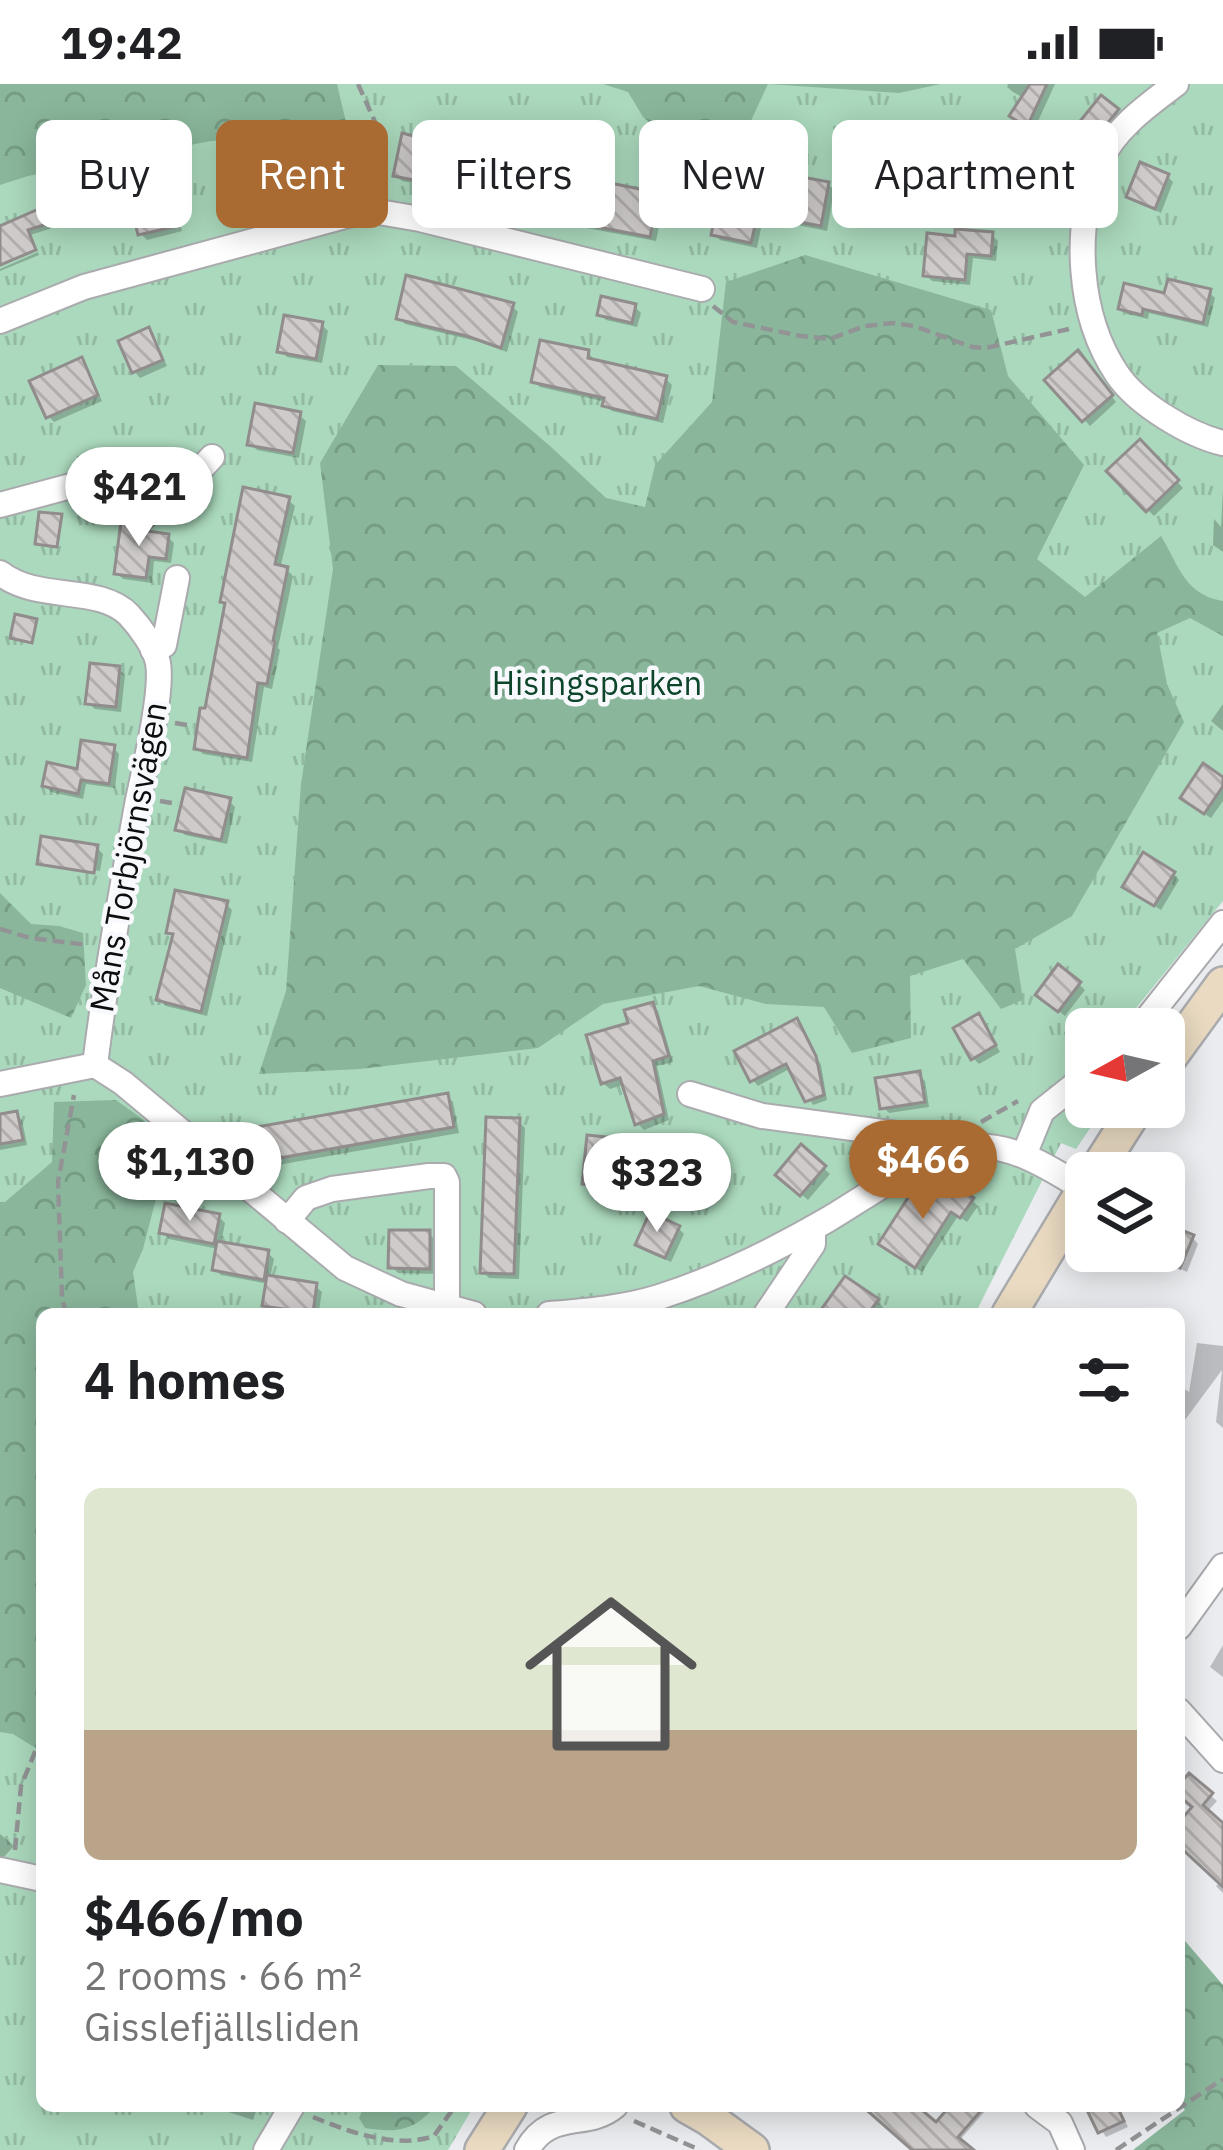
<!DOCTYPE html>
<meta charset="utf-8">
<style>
:root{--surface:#fff;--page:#f6f6f6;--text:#202124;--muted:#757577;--line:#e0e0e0;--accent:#aa6b32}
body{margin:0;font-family:"IBM Plex Sans",sans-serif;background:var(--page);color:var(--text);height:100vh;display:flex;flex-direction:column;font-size:45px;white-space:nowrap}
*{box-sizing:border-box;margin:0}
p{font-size:39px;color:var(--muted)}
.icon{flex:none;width:66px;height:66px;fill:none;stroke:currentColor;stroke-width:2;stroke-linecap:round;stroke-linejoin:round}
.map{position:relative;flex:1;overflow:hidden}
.drawer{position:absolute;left:36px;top:1224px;width:1149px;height:804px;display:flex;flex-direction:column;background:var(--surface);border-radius:18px;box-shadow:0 6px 30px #0003}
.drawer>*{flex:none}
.hud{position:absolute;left:36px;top:36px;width:1152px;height:108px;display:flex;gap:24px}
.needle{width:78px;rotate:262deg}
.fabs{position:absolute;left:1065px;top:924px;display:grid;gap:24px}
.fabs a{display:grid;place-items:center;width:120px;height:120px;border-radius:18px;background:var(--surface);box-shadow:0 6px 30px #0003;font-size:60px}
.price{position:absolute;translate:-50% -102px;padding:0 27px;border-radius:42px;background:#fff;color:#222;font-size:39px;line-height:78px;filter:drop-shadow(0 3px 6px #0008)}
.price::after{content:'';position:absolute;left:50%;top:72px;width:36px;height:27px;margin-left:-18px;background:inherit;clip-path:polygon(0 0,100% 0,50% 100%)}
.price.active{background:var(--accent);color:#fff}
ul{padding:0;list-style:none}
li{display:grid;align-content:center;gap:24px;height:636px;padding:0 48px}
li+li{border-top:3px solid var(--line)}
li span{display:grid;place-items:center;height:372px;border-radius:18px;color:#555}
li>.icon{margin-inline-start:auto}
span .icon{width:216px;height:216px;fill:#fffc;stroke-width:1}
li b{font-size:51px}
h2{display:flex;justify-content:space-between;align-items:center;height:144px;padding:0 48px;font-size:51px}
.tag{padding:0 42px;border-radius:18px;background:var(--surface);box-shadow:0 6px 30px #0003;font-size:42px;line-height:108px}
.tag.active{background:var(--accent);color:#fff}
.status{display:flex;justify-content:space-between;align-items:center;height:84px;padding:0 60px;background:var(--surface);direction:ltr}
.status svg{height:33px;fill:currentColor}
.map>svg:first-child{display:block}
.grass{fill:url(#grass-tufts)}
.forest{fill:url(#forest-crowns)}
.shadow{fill:#0003}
.building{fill:url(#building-back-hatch);stroke:#918d8d;stroke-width:3}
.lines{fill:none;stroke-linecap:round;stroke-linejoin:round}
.street-casing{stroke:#aaabae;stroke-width:28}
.secondary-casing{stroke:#aaabae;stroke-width:38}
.path{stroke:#929395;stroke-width:4.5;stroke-dasharray:12 6;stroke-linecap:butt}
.street{stroke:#fff;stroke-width:24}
.secondary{stroke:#e9dac1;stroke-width:33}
.labels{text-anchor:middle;stroke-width:9;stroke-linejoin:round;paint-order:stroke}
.park-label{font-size:33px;fill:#0c452a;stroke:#f7f9fc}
.street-label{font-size:33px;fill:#0d0d0e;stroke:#f7f9fc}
</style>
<div class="status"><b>19:42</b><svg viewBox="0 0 49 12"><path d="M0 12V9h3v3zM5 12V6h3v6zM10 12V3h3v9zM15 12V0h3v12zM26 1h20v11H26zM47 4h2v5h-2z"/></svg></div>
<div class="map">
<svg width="1223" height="2066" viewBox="0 0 1223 2066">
<defs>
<pattern id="grass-tufts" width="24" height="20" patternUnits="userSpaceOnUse" patternTransform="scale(3)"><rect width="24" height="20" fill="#abd9bd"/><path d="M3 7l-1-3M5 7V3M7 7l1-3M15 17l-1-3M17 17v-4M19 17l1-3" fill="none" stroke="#92b9a1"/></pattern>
<pattern id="forest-crowns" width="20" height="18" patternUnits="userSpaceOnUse" patternTransform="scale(3)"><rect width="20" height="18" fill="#8ab79c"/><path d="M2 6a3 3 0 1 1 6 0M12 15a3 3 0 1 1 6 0" fill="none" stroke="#769c85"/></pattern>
<pattern id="building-back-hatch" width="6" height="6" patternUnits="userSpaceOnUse" patternTransform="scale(3)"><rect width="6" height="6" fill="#cecbca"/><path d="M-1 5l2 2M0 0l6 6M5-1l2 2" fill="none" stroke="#b0adac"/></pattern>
</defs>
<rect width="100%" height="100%" fill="#eaecef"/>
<polygon class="grass" points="0,0 1223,0 1223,817 1119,945 1086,945 1086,1023 1116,1023 1112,1029 1103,1025 1076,1065 1061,1059 975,1230 42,1230 42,2022 474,2022 448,2066 0,2066"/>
<g class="forest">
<polygon points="0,0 337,0 349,51 211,57 28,92 0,101"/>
<polygon points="603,0 941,0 899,9 768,0 736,69 687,70 643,33 628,8"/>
<path d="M 805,171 L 991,226 L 1008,292 L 1084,381 L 1037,475 L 1085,513 L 1161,452 C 1179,482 1185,511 1223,517 L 1223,552 L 1190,534 L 1157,549 L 1167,600 L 1184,638 L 1072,832 L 1015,865 L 1023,916 L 1001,925 L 963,875 L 910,892 L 911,954 L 852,969 L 824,923 L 766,920 L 699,902 L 603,920 L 538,964 L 360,985 L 259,990 L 286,907 L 301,700 L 333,485 L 320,379 L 378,281 L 456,282 L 550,362 L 606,414 L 645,423 L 655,381 L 712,318 L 726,198 Z"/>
<polygon points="0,809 31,840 59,842 83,849 86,901 71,934 0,904"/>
<polygon points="116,1016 144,1036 167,1072 143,1165 133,1188 139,1230 42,1230 42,1668 13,1650 0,1648 0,1118 5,1118 52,1078 54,1018"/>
<polygon points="1179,1850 1223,1901 1223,2066 1133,2066 1185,2026 1179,2019"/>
<path d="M 364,2022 L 436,2022 C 413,2047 398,2049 365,2044 L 359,2034 Z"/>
</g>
<g class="shadow">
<polygon points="1008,0 1055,0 1034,46 1019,37 1024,14 1013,8 1007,3"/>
<polygon points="1102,15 1119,29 1094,59 1084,80 1068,74"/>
<polygon points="978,51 985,57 979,111 949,108 942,102"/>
<polygon points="286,77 292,83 305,121 263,135 257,129"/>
<polygon points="396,91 590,93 597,99 657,112 664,118 656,157 586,144 514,122 514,125 444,105 402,97"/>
<polygon points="1167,92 1173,98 1161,129 1136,118 1130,112"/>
<polygon points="828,100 834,106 827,147 792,140 786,134"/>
<polygon points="71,101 76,106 85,134 30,151 35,163 0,178 0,145 54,122"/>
<polygon points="168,108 174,114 182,147 147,156 141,150"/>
<polygon points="759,118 765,124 757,164 720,156 714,150"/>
<polygon points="992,151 998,157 996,177 973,174 970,201 932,197 926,191 957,155"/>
<polygon points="38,168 39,171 0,187 0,185"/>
<polygon points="1209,208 1215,214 1208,243 1149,229 1148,235 1127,230 1121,224 1167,212"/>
<polygon points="512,222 518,228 507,268 476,257 405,240 399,234"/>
<polygon points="634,222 641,229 637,243 606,236 600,230"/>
<polygon points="322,241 328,247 322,279 287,273 281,267"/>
<polygon points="148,247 154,253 167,282 140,294 134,287"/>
<polygon points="588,269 594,275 666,295 672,301 663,339 612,327 605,321 606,318 540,303 534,297"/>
<polygon points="1084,276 1116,318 1090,342 1048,296"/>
<polygon points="81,277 87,283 102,317 54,338 48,332"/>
<polygon points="299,331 306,337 299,374 257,366 251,360"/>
<polygon points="1140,359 1183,404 1154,432 1111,388"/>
<polygon points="1223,405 1223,468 1213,461 1214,435 1221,443"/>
<polygon points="288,416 295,422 280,485 287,486 293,492 278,564 280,566 272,605 264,603 252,678 203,670 197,664 207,628"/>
<polygon points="123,441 150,445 157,452 168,453 174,459 171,479 154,477 152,499 123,495 117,489"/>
<polygon points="119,585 125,591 121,628 95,625 88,619"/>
<polygon points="1223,620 1223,647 1211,637"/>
<polygon points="113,663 119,670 115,704 86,700 83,715 51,708 45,701 79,688"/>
<polygon points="1223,696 1223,717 1211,734 1190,720"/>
<polygon points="229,717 235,723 227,760 185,751 179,745"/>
<polygon points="44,756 97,764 103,770 100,787 43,778 43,782 40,779"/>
<polygon points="1173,790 1179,796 1161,826 1126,803"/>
<polygon points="226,820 232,826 207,932 166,922 160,916 176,854 169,848"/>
<polygon points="1079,900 1085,906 1065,932 1045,916"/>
<polygon points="652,921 658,927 673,978 657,982 669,1036 644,1046 638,1040 625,1000 610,1005 603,999 632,941"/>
<polygon points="984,939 1000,968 979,980 973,974"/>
<polygon points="801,943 821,981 827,1016 813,1021 791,984 758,1002 753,996"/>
<polygon points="919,991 925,997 929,1023 889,1029 883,1023"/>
<polygon points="447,1012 453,1018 459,1049 261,1084 255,1078"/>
<polygon points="16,1030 22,1036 27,1061 0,1066 0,1033"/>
<polygon points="518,1037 525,1044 519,1195 489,1194 483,1188"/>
<polygon points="625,1058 631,1065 626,1109 591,1105 585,1099"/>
<polygon points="801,1064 830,1090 808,1116 779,1091"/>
<polygon points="972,1116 978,1122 967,1138 958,1132 922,1188 888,1166 930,1125"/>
<polygon points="219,1133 225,1139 221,1160 268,1169 274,1175 270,1195 315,1202 322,1208 319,1226 352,1230 294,1230 272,1227 266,1221 269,1200 221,1191 215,1185 218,1165 169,1155 163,1148"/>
<polygon points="1164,1142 1192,1153 1198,1160 1187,1188 1141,1167 1164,1167"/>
<polygon points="678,1144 684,1150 671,1178 645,1167 639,1161"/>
<polygon points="429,1149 435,1156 435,1190 398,1189 392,1183"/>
<polygon points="877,1217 883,1223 878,1230 822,1230"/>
<polygon points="1197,1259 1223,1262 1223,1344 1216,1338 1222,1286 1179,1344 1179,1301 1189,1308"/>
<polygon points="1223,1561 1223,1593 1210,1583"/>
<polygon points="1189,1693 1217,1717 1207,1728 1223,1743 1223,1809 1216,1802 1221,1797 1179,1758 1179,1742 1196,1724 1179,1709"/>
<polygon points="0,1750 14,1762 0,1777"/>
<polygon points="220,2022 258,2022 253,2036 225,2027"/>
<polygon points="865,2022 913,2022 936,2043 954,2022 985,2022 987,2025 959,2057 969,2066 915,2066"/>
<polygon points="1080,2022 1118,2022 1128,2043 1106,2053 1094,2034"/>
</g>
<g class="building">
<polygon points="1030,0 1047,0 1027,43 1009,32"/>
<polygon points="1101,11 1119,25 1093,57 1082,80 1063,72 1073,46"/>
<polygon points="945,45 980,48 974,106 939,103"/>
<polygon points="402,49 549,87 552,78 592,90 591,95 659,109 650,153 577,139 509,118 508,121 435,100 393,92"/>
<polygon points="286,73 300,115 255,131 241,89"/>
<polygon points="1140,78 1169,90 1155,125 1126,113"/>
<polygon points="791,91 829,98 821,142 783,135"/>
<polygon points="72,98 82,129 28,146 36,166 0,181 0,142 50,120 45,106"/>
<polygon points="169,104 178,142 138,151 129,114"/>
<polygon points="720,106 761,115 751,159 711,151"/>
<polygon points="955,145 993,148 991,172 967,170 965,196 923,192 927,149 955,152"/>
<polygon points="406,191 514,219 501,264 467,252 396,235"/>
<polygon points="1168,195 1211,205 1203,239 1143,225 1142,231 1118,225 1124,199 1164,209"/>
<polygon points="601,212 636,220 632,239 597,231"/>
<polygon points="284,231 323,238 316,275 277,268"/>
<polygon points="149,243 163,276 132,289 118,257"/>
<polygon points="540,256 589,266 588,274 667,292 657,335 602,322 604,314 531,298"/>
<polygon points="1078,266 1113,311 1082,338 1044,296"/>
<polygon points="82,273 98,311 46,334 29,297"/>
<polygon points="255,319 301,328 293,369 247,361"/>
<polygon points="1140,355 1179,396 1146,428 1106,387"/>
<polygon points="243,403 290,413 275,480 288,483 273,557 275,558 267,600 258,599 247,674 194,665 200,624 205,624 225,519 220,518"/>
<polygon points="39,428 62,430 57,463 35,460"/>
<polygon points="121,438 152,442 147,447 169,450 166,475 149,473 146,494 114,490"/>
<polygon points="15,530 37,535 32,559 10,554"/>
<polygon points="90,579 120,582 116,623 85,620"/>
<polygon points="81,656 115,661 109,700 81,696 78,710 42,702 47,678 77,685"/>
<polygon points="1203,679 1223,693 1223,702 1204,730 1180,714"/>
<polygon points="185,704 231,714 221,756 175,746"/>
<polygon points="41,752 98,761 94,789 37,780"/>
<polygon points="1143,768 1175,788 1154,822 1122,803"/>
<polygon points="175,806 228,817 201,928 156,916 173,850 166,849"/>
<polygon points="1058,880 1081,898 1058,928 1035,911"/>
<polygon points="653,918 669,972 653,977 664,1030 635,1041 620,994 601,1000 586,951 628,939 624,926"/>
<polygon points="979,929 996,961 971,976 953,944"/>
<polygon points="797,934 816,972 824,1011 805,1018 786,980 750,998 734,967"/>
<polygon points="920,987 925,1018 880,1025 875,994"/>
<polygon points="448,1009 454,1043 252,1079 246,1045"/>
<polygon points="17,1027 23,1056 0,1060 0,1030"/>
<polygon points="486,1033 520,1034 514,1190 480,1189"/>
<polygon points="587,1051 627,1055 621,1105 582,1100"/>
<polygon points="801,1060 826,1082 800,1112 775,1091"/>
<polygon points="946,1095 974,1114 960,1134 951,1128 915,1184 878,1160 911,1109 929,1121"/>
<polygon points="165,1119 220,1130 214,1160 159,1149"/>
<polygon points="650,1128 680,1142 665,1174 635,1161"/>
<polygon points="1164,1139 1194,1151 1180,1184 1164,1177"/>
<polygon points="389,1146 430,1146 430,1185 388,1184"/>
<polygon points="217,1157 269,1166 264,1196 212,1186"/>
<polygon points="267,1191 317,1199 313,1229 262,1222"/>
<polygon points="845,1192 879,1215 868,1230 818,1230"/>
<polygon points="1189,1689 1213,1709 1203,1721 1223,1739 1223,1803 1179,1762 1179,1738 1192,1723 1179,1712 1179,1701"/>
<polygon points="862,2022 917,2022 936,2038 950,2022 985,2022 958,2053 974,2066 912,2066"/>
<polygon points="1085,2022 1117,2022 1124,2037 1098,2049"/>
</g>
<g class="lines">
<g class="street-casing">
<g id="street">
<path d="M 1176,0 C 1148,21 1114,45 1100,78 C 1072,143 1078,232 1117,290 C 1137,320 1189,351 1223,359"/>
<polyline points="0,237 84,203 367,126 420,135 702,205"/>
<polyline points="0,421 142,383 173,383 197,389 212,373"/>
<path d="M 0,489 C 38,519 99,500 129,531 C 140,543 155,563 158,579 C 163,608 145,683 138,716 C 122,804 106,892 95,981"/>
<polyline points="153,566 164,561 177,494"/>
<polyline points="1139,945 1223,839"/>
<polyline points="95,981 123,999 345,1184 401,1210 474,1230"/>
<polyline points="0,1000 95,981"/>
<polyline points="690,1010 762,1032 912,1052 930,1058 942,1068"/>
<polyline points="1024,1071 1042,1027 1086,992"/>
<polyline points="287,1137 306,1114 332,1105 429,1092 444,1092 447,1098 447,1224"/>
<path d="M 549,1230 C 585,1227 624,1224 659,1213 C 716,1195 775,1166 827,1136 C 863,1115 926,1069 965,1063 C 1010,1057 1048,1083 1084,1105"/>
<polyline points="766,1230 813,1160 813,1144"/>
<polyline points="1179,1543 1223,1482"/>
<polyline points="1179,1627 1223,1676"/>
<polyline points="0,1786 42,1795"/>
<polyline points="1037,2022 1060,2039 1072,2066"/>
<polyline points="266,2066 292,2022"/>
<path d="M 527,2066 C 550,2024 587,2046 615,2022"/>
</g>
</g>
<g class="secondary-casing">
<g id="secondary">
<polyline points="1164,981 1223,900"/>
<polyline points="1095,1089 1137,1023"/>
<polyline points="1009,1230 1086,1102"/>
<polyline points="687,2022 708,2034 752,2066"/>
<polyline points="482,2066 510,2022"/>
</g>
</g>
<g class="path">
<polyline points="358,0 375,38 379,60 370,103"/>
<polyline points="713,222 733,238 801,252 830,255 865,242 893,239 914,242 972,263 986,264 1069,245"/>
<polyline points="175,639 193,642"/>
<polyline points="160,717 178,720"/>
<polyline points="0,845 30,854 88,861"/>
<polyline points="1165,1025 1179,1004"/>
<polyline points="981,1038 1018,1017"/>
<polyline points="66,1230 62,1213 58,1098 74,1011"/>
<polyline points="15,1766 21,1702 42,1651"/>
<path d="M 313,2033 C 349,2048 396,2065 434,2052 L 455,2022"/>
<polyline points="634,2037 700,2066"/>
<polyline points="1116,2066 1223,1995"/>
</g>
<use href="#street" class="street"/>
<use href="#secondary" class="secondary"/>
</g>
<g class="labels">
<g class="park-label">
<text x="597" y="611">Hisingsparken</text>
</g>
<g class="street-label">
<text transform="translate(128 773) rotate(-80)" y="12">Måns Torbjörnsvägen</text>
</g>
</g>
</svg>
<div class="fabs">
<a><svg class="needle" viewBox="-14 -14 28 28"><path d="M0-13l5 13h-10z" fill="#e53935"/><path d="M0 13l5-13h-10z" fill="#757577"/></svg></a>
<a><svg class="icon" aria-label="layers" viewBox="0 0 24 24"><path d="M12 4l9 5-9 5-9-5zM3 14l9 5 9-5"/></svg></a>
</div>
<b class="price" style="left:139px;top:465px">$421</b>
<b class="price active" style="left:923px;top:1138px">$466</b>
<b class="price" style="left:190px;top:1140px">$1,130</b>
<b class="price" style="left:657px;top:1151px">$323</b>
<div class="hud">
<a class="tag">Buy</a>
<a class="tag active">Rent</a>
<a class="tag">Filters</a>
<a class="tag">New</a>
<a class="tag">Apartment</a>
</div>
<section class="drawer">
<h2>4 homes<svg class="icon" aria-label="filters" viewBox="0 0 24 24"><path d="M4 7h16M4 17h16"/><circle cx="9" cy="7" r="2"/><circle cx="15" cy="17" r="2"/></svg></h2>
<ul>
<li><span style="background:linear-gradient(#dfe7d0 65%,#b9a48a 0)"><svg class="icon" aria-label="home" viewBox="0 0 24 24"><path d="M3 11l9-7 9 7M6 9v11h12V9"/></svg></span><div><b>$466/mo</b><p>2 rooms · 66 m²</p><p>Gisslefjällsliden</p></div></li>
</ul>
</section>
</div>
